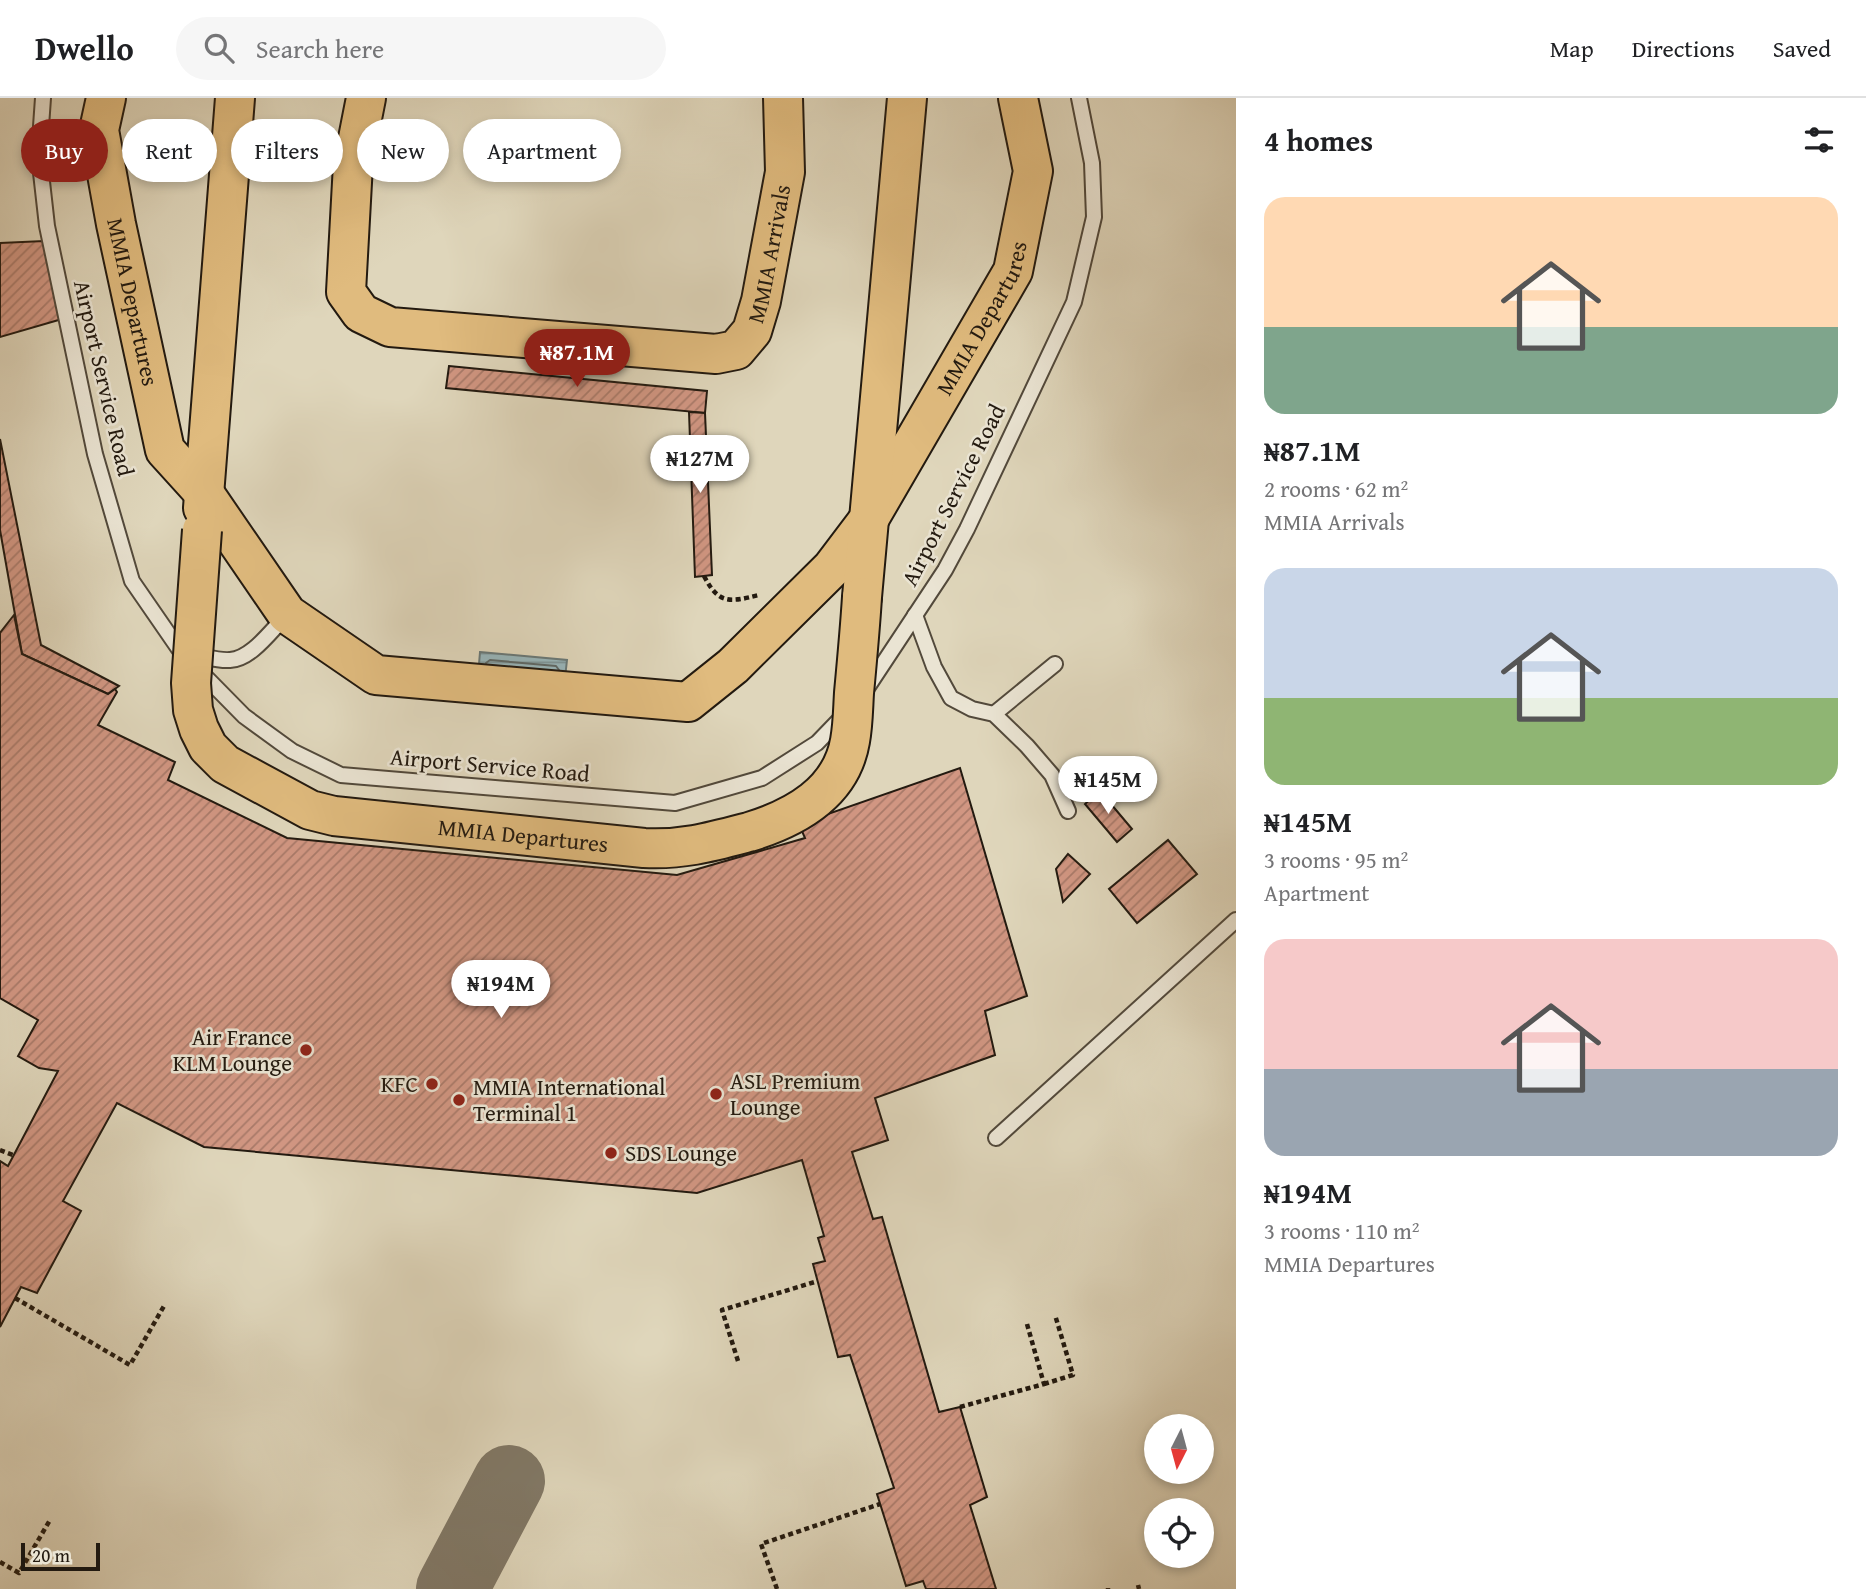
<!DOCTYPE html>
<meta charset="utf-8">
<style>
:root{--surface:#fff;--page:#f6f6f6;--text:#202124;--muted:#757577;--line:#e0e0e0;--accent:#8f2418}
body{margin:0;font-family:"Gentium Book Plus",serif;background:var(--page);color:var(--text);height:100vh;display:flex;flex-direction:column;font-size:26px;white-space:nowrap}
*{box-sizing:border-box;margin:0}
p{font-size:23px;color:var(--muted)}
.icon{flex:none;width:38px;height:38px;fill:none;stroke:currentColor;stroke-width:2;stroke-linecap:round;stroke-linejoin:round}
.map{position:relative;flex:1;overflow:hidden}
.side{display:flex;flex-direction:column;background:var(--surface);width:630px}
.side>*{flex:none}
.banner{position:absolute;left:21px;top:21px;width:665px;height:63px;display:flex;gap:14px}
.needle{width:46px;rotate:186deg}
.tools{position:absolute;left:1144px;top:1316px;display:grid;gap:14px}
.tools a{display:grid;place-items:center;width:70px;height:70px;border-radius:50%;background:var(--surface);box-shadow:0 4px 10px #0003;font-size:35px}
.scale{position:absolute;left:21px;bottom:18px;width:79px;box-sizing:border-box;padding-left:7px;border:4px solid #231a10;border-top:0;font-size:19px;line-height:24px;white-space:nowrap;color:#231a10;-webkit-text-stroke:5px #eae4d3;paint-order:stroke}
.price{position:absolute;translate:-50% -60px;padding:0 16px;border-radius:24px;background:#fff;color:#222;font-size:23px;line-height:46px;filter:drop-shadow(0 2px 4px #0008)}
.price::after{content:'';position:absolute;left:50%;top:42px;width:21px;height:16px;margin-left:-10px;background:inherit;clip-path:polygon(0 0,100% 0,50% 100%)}
.price.on{background:var(--accent);color:#fff}
ul{padding:0;list-style:none}
li{display:grid;align-content:center;gap:14px;height:371px;padding:0 28px}
li span{display:grid;place-items:center;height:217px;border-radius:21px;color:#555}
li>.icon{margin-inline-start:auto}
span .icon{width:126px;height:126px;fill:#fffc;stroke-width:1}
li b{font-size:30px}
h2{display:flex;justify-content:space-between;align-items:center;height:84px;padding:0 28px;font-size:30px}
.tag{padding:0 24px;border-radius:32px;background:var(--surface);box-shadow:0 4px 10px #0003;font-size:24px;line-height:63px}
.tag.on{background:var(--accent);color:#fff}
header{display:flex;align-items:center;gap:42px;box-sizing:border-box;height:98px;padding:0 35px;background:var(--surface);border-bottom:2px solid var(--line)}
header strong{font-size:33px}
nav{display:flex;gap:38px;margin-inline-start:auto;font-size:24px}
.search{width:490px;height:63px;background:var(--page);display:flex;align-items:center;gap:18px;box-sizing:border-box;padding:0 24px;border-radius:38px;color:var(--muted);font-size:26px}
main{display:flex;flex:1;min-height:0}
.map>svg:first-child{display:block}
.water{fill:url(#water-rules);stroke:#697877;stroke-width:2}
.lines{fill:none;stroke-linecap:round;stroke-linejoin:round}
.shore{stroke:#5e6866;stroke-width:2}
.taxiway{stroke:#817866;stroke-width:72}
.building{fill:url(#building-hatch);stroke:#231a10;stroke-width:2}
.service-casing{stroke:#52493b;stroke-width:18}
.primary-casing{stroke:#231a10;stroke-width:42}
.path{stroke:#231a10;stroke-width:4.5;stroke-dasharray:5 3.5;stroke-linecap:butt}
.service{stroke:#eae4d3;stroke-width:14}
.primary{stroke:#e0bb7e;stroke-width:38}
.primary-bridge-casing{stroke:#231a10;stroke-width:42;stroke-linecap:butt}
.primary-bridge{stroke:#e0bb7e;stroke-width:38}
.poi-dot{fill:#8f2418;stroke:#eae4d3;stroke-width:2.5}
.labels{text-anchor:middle;stroke-width:5;stroke-linejoin:round;paint-order:stroke}
.street-label{font-size:23px;fill:#231a10;stroke:#eae4d3}
.poi-label{font-size:23px;fill:#231a10;stroke:#eae4d3;text-anchor:start}
</style>
<header>
<strong>Dwello</strong>
<div class="search"><svg class="icon" aria-label="search" viewBox="0 0 24 24"><circle cx="10" cy="10" r="6"/><path d="M15 15l6 6"/></svg>Search here</div>
<nav><a>Map</a><a>Directions</a><a>Saved</a></nav>
</header>
<main>
<div class="map">
<svg width="1236" height="1491" viewBox="0 0 1236 1491">
<defs>
<pattern id="water-rules" width="6" height="5" patternUnits="userSpaceOnUse" patternTransform="scale(1.75)"><rect width="6" height="5" fill="#98b6bb"/><path d="M0 2.5h6" fill="none" stroke="#7c9397"/></pattern>
<pattern id="building-hatch" width="6" height="6" patternUnits="userSpaceOnUse" patternTransform="scale(1.75)"><rect width="6" height="6" fill="#d19682"/><path d="M-1 1l2-2M0 6l6-6M5 7l2-2" fill="none" stroke="#a97a69"/></pattern>
</defs>
<rect width="100%" height="100%" fill="#dfd6bb"/>
<filter id="stains"><feTurbulence type="fractalNoise" baseFrequency=".00286" numOctaves="4"/><feColorMatrix values="0 0 0 0 .2 0 0 0 0 .09 0 0 0 0 .02 0 0 0 .5 -.17"/></filter>
<radialGradient id="worn" r=".72"><stop offset=".6" stop-color="#630" stop-opacity="0"/><stop offset="1" stop-color="#630" stop-opacity=".3"/></radialGradient>
<polygon class="water" points="480,554 567,562 563,598 477,590"/>
<g class="lines">
<polyline class="shore" points="486,565 490,562 556,568 559,572"/>
<polyline class="taxiway" points="452,1491 509,1383"/>
</g>
<g class="building">
<polygon points="44,143 62,221 0,239 0,145"/>
<polygon points="449,268 707,293 705,315 446,290"/>
<polygon points="689,314 705,315 712,477 695,479"/>
<polygon points="0,341 41,547 119,588 108,596 22,556 0,432"/>
<polygon points="14,517 22,556 108,596 115,591 117,594 98,627 175,664 168,682 287,740 677,777 805,740 799,726 960,670 1027,898 985,913 995,957 875,1000 888,1042 852,1054 873,1121 882,1119 939,1314 960,1309 987,1399 970,1407 996,1491 926,1491 923,1483 906,1488 877,1396 894,1390 850,1257 838,1259 813,1166 825,1163 818,1140 824,1138 802,1062 697,1095 204,1049 117,1005 63,1103 81,1113 37,1195 21,1189 0,1229 0,1063 8,1068 58,973 39,970 18,958 38,922 0,900 0,535"/>
<polygon points="1100,693 1132,731 1117,744 1085,706"/>
<polygon points="1168,742 1197,776 1137,825 1109,791"/>
<polygon points="1068,756 1090,776 1063,804 1056,771"/>
</g>
<g class="lines">
<g class="service-casing">
<g id="service">
<polyline points="43,0 39,57 47,128 95,356 132,483 181,554 244,618 292,653 341,677 675,705 762,680 817,645 845,616"/>
<polyline points="915,517 934,569 951,600 972,611 994,616 1027,648 1052,677 1068,713"/>
<path d="M 196,557 C 207,559 219,563 230,562 C 252,561 272,531 287,517"/>
<polyline points="865,593 945,472 967,431 1074,204 1094,119 1092,65 1079,0"/>
<polyline points="994,616 1055,566"/>
<polyline points="996,1040 1236,822"/>
</g>
</g>
<g class="primary-casing">
<g id="primary">
<path id="s1" d="M 106,0 L 99,32 L 116,126 L 165,352 L 204,395 L 287,516 L 376,577 L 688,604 L 733,568 L 832,470 L 869,421 L 1013,173 L 1033,73 L 1018,0"/>
<path id="s2" d="M 366,0 L 353,66 L 346,194 L 361,215 L 390,229 L 716,256 L 736,252 L 752,233 L 761,203 L 785,74 L 783,0"/>
<polyline points="203,410 235,0"/>
<polyline points="862,499 907,0"/>
</g>
</g>
<g class="path">
<path d="M 704,478 C 719,507 730,504 759,497"/>
<polyline points="0,1052 13,1057"/>
<polyline points="15,1200 130,1267 164,1208"/>
<polyline points="738,1263 722,1212 818,1183"/>
<polyline points="1044,1286 1073,1277 1055,1217"/>
<polyline points="960,1309 1044,1286 1027,1226"/>
<polyline points="0,1464 19,1475 50,1422"/>
<polyline points="1138,1487 1139,1491"/>
<polyline points="1108,1490 1108,1491"/>
<polyline points="777,1491 761,1446 880,1406"/>
</g>
<use href="#service" class="service"/>
<use href="#primary" class="primary"/>
<g class="primary-bridge-casing">
<g id="primary-bridge">
<path id="s3" d="M 202,432 L 191,585 L 193,612 L 199,631 L 208,649 L 225,666 L 310,712 L 334,718 L 644,750 C 683,752 711,744 749,734 C 795,720 841,695 850,643 C 853,627 853,611 854,595 C 857,563 860,531 862,499"/>
</g>
</g>
<use href="#primary-bridge" class="primary-bridge"/>
</g>
<g class="poi-dot">
<circle cx="306" cy="952" r="7"/>
<circle cx="432" cy="986" r="7"/>
<circle cx="716" cy="996" r="7"/>
<circle cx="459" cy="1002" r="7"/>
<circle cx="611" cy="1055" r="7"/>
</g>
<g class="labels">
<g class="street-label">
<text dy="8" stroke="none"><textPath href="#s2" startOffset="705">MMIA Arrivals</textPath></text>
<text dy="8" stroke="none"><textPath href="#s1" startOffset="208">MMIA Departures</textPath></text>
<text dy="8" stroke="none"><textPath href="#s1" startOffset="1475">MMIA Departures</textPath></text>
<text transform="translate(104 280) rotate(77)" y="8">Airport Service Road</text>
<text transform="translate(953 397) rotate(-63)" y="8">Airport Service Road</text>
<text transform="translate(490 667) rotate(5)" y="8">Airport Service Road</text>
<text dy="8" stroke="none"><textPath href="#s3" startOffset="556">MMIA Departures</textPath></text>
</g>
<g class="poi-label">
<text x="292" y="947" text-anchor="end">Air France<tspan x="292" dy="26">KLM Lounge</tspan></text>
<text x="730" y="991">ASL Premium<tspan x="730" dy="26">Lounge</tspan></text>
<text x="418" y="994" text-anchor="end">KFC</text>
<text x="473" y="997">MMIA International<tspan x="473" dy="26">Terminal 1</tspan></text>
<text x="625" y="1063">SDS Lounge</text>
</g>
</g>
<rect width="100%" height="100%" filter="url(#stains)"/>
<rect width="100%" height="100%" fill="url(#worn)"/>
</svg>
<div class="tools">
<a><svg class="needle" viewBox="-14 -14 28 28"><path d="M0-13l5 13h-10z" fill="#e53935"/><path d="M0 13l5-13h-10z" fill="#757577"/></svg></a>
<a><svg class="icon" aria-label="locate" viewBox="0 0 24 24"><circle cx="12" cy="12" r="6"/><path d="M12 2v4M12 18v4M2 12h4M18 12h4"/></svg></a>
</div>
<div class="scale">20 m</div>
<b class="price on" style="left:577px;top:291px">₦87.1M</b>
<b class="price" style="left:700px;top:397px">₦127M</b>
<b class="price" style="left:1108px;top:718px">₦145M</b>
<b class="price" style="left:501px;top:922px">₦194M</b>
<div class="banner">
<a class="tag on">Buy</a>
<a class="tag">Rent</a>
<a class="tag">Filters</a>
<a class="tag">New</a>
<a class="tag">Apartment</a>
</div>
</div>
<section class="side">
<h2>4 homes<svg class="icon" aria-label="filters" viewBox="0 0 24 24"><path d="M4 7h16M4 17h16"/><circle cx="9" cy="7" r="2"/><circle cx="15" cy="17" r="2"/></svg></h2>
<ul>
<li><span style="background:linear-gradient(#ffd9b3 60%,#7fa58c 0)"><svg class="icon" aria-label="home" viewBox="0 0 24 24"><path d="M3 11l9-7 9 7M6 9v11h12V9"/></svg></span><div><b>₦87.1M</b><p>2 rooms · 62 m²</p><p>MMIA Arrivals</p></div></li>
<li><span style="background:linear-gradient(#c9d6e8 60%,#8fb573 0)"><svg class="icon" aria-label="home" viewBox="0 0 24 24"><path d="M3 11l9-7 9 7M6 9v11h12V9"/></svg></span><div><b>₦145M</b><p>3 rooms · 95 m²</p><p>Apartment</p></div></li>
<li><span style="background:linear-gradient(#f6c9c9 60%,#9aa5b1 0)"><svg class="icon" aria-label="home" viewBox="0 0 24 24"><path d="M3 11l9-7 9 7M6 9v11h12V9"/></svg></span><div><b>₦194M</b><p>3 rooms · 110 m²</p><p>MMIA Departures</p></div></li>
</ul>
</section>
</main>
